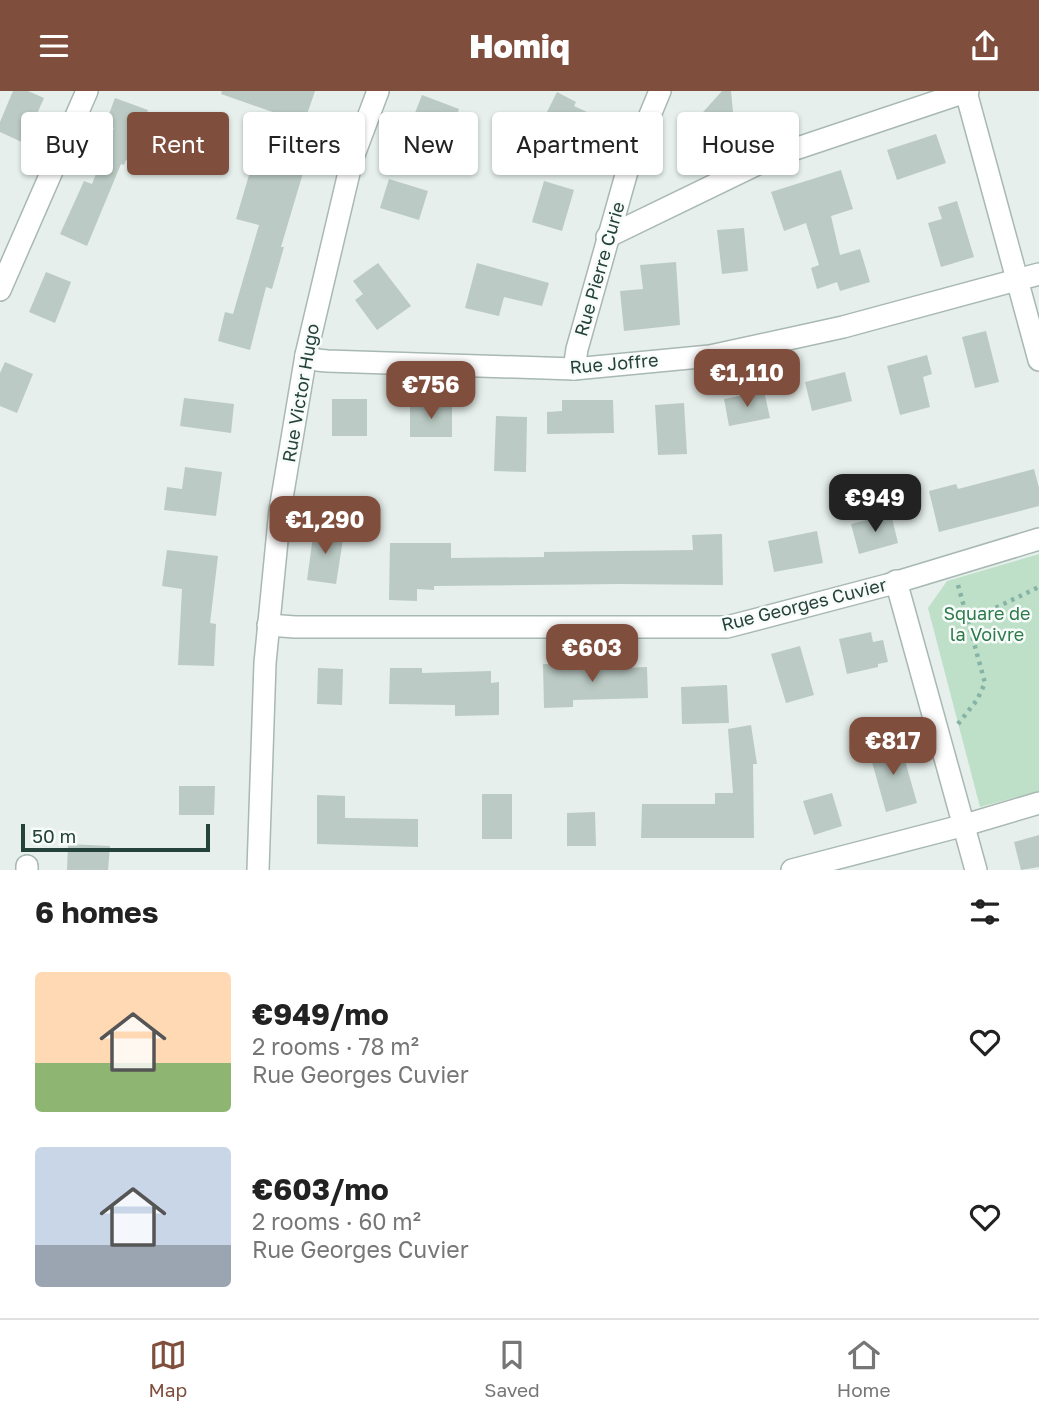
<!DOCTYPE html>
<meta charset="utf-8">
<style>
:root{--surface:#fff;--page:#f2f2f2;--text:#222;--muted:#767676;--line:#e0e0e0;--accent:#804e3d}
body{margin:0;font-family:"Golos Text",sans-serif;background:var(--page);color:var(--text);height:100vh;display:flex;flex-direction:column;font-size:26px;white-space:nowrap}
*{box-sizing:border-box;margin:0}
p{font-size:23px;color:var(--muted)}
.icon{flex:none;width:38px;height:38px;fill:none;stroke:currentColor;stroke-width:2;stroke-linecap:round;stroke-linejoin:round}
.map{position:relative;height:779px;overflow:hidden}
.drawer{display:flex;flex-direction:column;background:var(--surface);flex:1}
.drawer>*{flex:none}
.guide{position:absolute;left:21px;top:21px;width:998px;height:63px;display:flex;gap:14px}
.scale{position:absolute;left:21px;bottom:18px;width:189px;box-sizing:border-box;padding-left:7px;border:4px solid #24423a;border-top:0;font-size:19px;line-height:24px;white-space:nowrap;color:#24423a;-webkit-text-stroke:5px #f7fbf9;paint-order:stroke}
.price{position:absolute;translate:-50% -60px;padding:0 16px;border-radius:14px;background:var(--accent);color:#fff;font-size:23px;line-height:46px;filter:drop-shadow(0 2px 4px #0008)}
.price::after{content:'';position:absolute;left:50%;top:42px;width:21px;height:16px;margin-left:-10px;background:inherit;clip-path:polygon(0 0,100% 0,50% 100%)}
.price.on{background:#222;color:#fff}
ul{padding:0;list-style:none}
li{display:flex;align-items:center;gap:21px;height:175px;padding:0 35px}
li span{display:grid;place-items:center;flex:none;width:196px;height:140px;border-radius:7px;color:#555}
li>.icon{margin-inline-start:auto}
span .icon{width:84px;height:84px;fill:#fffc;stroke-width:1}
li b{font-size:30px}
h2{display:flex;justify-content:space-between;align-items:center;height:84px;padding:0 35px;font-size:30px}
.tag{padding:0 24px;border-radius:7px;background:var(--surface);box-shadow:0 2px 5px #0004;font-size:24px;line-height:63px}
.tag.on{background:var(--accent);color:#fff}
header{display:flex;justify-content:space-between;align-items:center;height:91px;padding:0 35px;background:var(--accent);color:#fff;font-size:32px;font-weight:800}
.menu{display:flex;justify-content:space-around;align-items:center;height:98px;border-top:2px solid var(--line);background:var(--surface);font-size:19px;color:var(--muted)}
.menu a{display:grid;justify-items:center;gap:4px}
.menu .on{color:var(--accent)}
.map>svg:first-child{display:block}
.green{fill:#bfe0c8}
.building{fill:#bbcac4}
.lines{fill:none;stroke-linecap:round;stroke-linejoin:round}
.minor-casing{stroke:#a8b8b2;stroke-width:24}
.path{stroke:#86b3a5;stroke-width:4.5;stroke-dasharray:3.5 5;stroke-linecap:butt}
.minor{stroke:#fff;stroke-width:21}
.labels{text-anchor:middle;stroke-width:5;stroke-linejoin:round;paint-order:stroke}
.street-label{font-size:18px;fill:#24423a;stroke:#f7fbf9}
.park-label{font-size:18px;fill:#2d7a4b;stroke:#f7fbf9}
</style>
<header><svg class="icon" aria-label="menu" viewBox="0 0 24 24"><path d="M4 6h16M4 12h16M4 18h16"/></svg>Homiq<svg class="icon" aria-label="share" viewBox="0 0 24 24"><path d="M12 15V3M7 8l5-5 5 5M5 13v7h14v-7"/></svg></header>
<div class="map">
<svg width="1039" height="779" viewBox="0 0 1039 779">
<rect width="100%" height="100%" fill="#e6efeb"/>
<polygon class="green" points="1039,463 1039,700 980,716 928,517 947,490"/>
<g class="building">
<polygon points="13,0 28,0 44,7 24,52 0,41 0,31"/>
<polygon points="222,0 315,0 304,32 221,3"/>
<polygon points="722,0 731,0 734,31 719,47 711,40 706,40 695,30"/>
<polygon points="557,1 576,11 574,15 587,21 568,57 543,45 545,42 538,39"/>
<polygon points="422,4 459,18 449,46 411,32"/>
<polygon points="115,7 148,19 138,43 146,46 135,73 126,69 124,74 121,73 87,155 60,143 84,90 92,93 114,37 105,34"/>
<polygon points="936,43 946,72 897,89 887,59"/>
<polygon points="254,67 303,82 281,156 284,156 272,198 266,196 250,259 218,250 225,221 233,223 259,134 236,128"/>
<polygon points="841,79 853,118 831,125 840,164 860,158 870,191 840,200 837,191 817,198 811,177 819,174 806,132 784,140 771,101"/>
<polygon points="389,88 428,100 419,129 380,117"/>
<polygon points="544,90 574,99 562,140 532,131"/>
<polygon points="957,110 974,166 941,176 928,132 942,128 938,116"/>
<polygon points="744,137 748,180 722,183 717,139"/>
<polygon points="676,171 680,234 624,240 620,200 643,198 640,174"/>
<polygon points="378,172 411,215 377,239 355,209 363,203 353,190"/>
<polygon points="477,172 549,192 542,215 504,206 499,225 465,217"/>
<polygon points="46,181 71,191 55,232 29,221"/>
<polygon points="986,240 999,291 975,297 962,246"/>
<polygon points="927,264 932,283 923,286 930,316 900,324 887,275"/>
<polygon points="5,271 33,283 17,322 0,315 0,282"/>
<polygon points="845,281 852,310 812,320 805,291"/>
<polygon points="764,300 770,327 729,335 724,308"/>
<polygon points="184,307 234,313 231,342 180,335"/>
<rect x="332" y="308" width="35" height="37"/>
<polygon points="562,309 613,309 614,342 547,343 547,321 562,320"/>
<polygon points="684,312 687,363 658,364 655,314"/>
<rect x="410" y="314" width="42" height="32"/>
<polygon points="496,325 527,326 526,381 494,380"/>
<polygon points="185,376 222,381 216,425 164,419 167,396 182,398"/>
<polygon points="1034,378 1039,397 1039,415 939,441 929,400 956,393 958,398"/>
<polygon points="891,423 898,452 859,463 851,433"/>
<polygon points="314,438 344,442 336,493 307,489"/>
<polygon points="817,440 823,472 774,481 768,450"/>
<polygon points="722,443 723,494 619,493 434,495 434,499 417,498 417,510 389,509 390,452 451,452 451,467 544,466 544,461 693,459 692,444"/>
<polygon points="167,459 218,465 210,532 216,533 214,575 178,574 182,498 162,495"/>
<polygon points="871,541 873,551 883,549 888,571 878,573 878,576 847,583 839,548"/>
<polygon points="800,555 814,604 786,612 771,563"/>
<polygon points="543,573 572,573 572,579 647,576 648,607 573,609 573,616 544,617"/>
<polygon points="318,577 343,578 342,614 317,613"/>
<polygon points="390,577 422,577 422,582 491,580 491,592 499,591 499,624 455,625 455,614 389,613"/>
<polygon points="727,594 729,632 682,633 681,596"/>
<polygon points="751,634 757,673 753,673 754,747 641,747 642,713 715,713 715,702 733,702 728,638"/>
<polygon points="900,652 917,712 886,721 869,660"/>
<polygon points="179,695 215,695 214,724 179,724"/>
<polygon points="832,702 842,735 814,744 803,710"/>
<rect x="482" y="703" width="30" height="45"/>
<polygon points="317,704 345,705 345,727 418,728 418,756 317,753"/>
<polygon points="595,721 596,755 567,755 567,722"/>
<polygon points="1039,744 1039,776 1021,779 1014,751"/>
<polygon points="68,753 110,755 108,779 67,779"/>
</g>
<g class="lines">
<g class="minor-casing">
<g id="minor">
<polyline points="966,1 1039,269"/>
<polyline points="607,146 774,65 968,0"/>
<polyline points="0,199 87,0"/>
<polyline points="306,264 317,269 327,270 574,278 710,265 843,236 1039,183"/>
<polyline points="574,278 577,258 628,77 660,0"/>
<polyline points="896,490 976,779"/>
<polyline points="268,534 295,536 727,536 887,494 1039,448"/>
<polyline points="27,779 27,775"/>
<polyline points="258,779 265,572 280,419 306,264 352,69 378,0"/>
<polyline points="792,779 965,734 1039,712"/>
</g>
</g>
<g class="path">
<polyline points="958,494 968,530"/>
<polyline points="958,633 977,609 985,592 968,530 1039,496"/>
</g>
<use href="#minor" class="minor"/>
</g>
<g class="labels">
<g class="street-label">
<text transform="translate(600 178) rotate(-74)" y="6">Rue Pierre Curie</text>
<text transform="translate(614 273) rotate(-5)" y="6">Rue Joffre</text>
<text transform="translate(301 302) rotate(-80)" y="6">Rue Victor Hugo</text>
<text transform="translate(804 514) rotate(-14)" y="6">Rue Georges Cuvier</text>
</g>
<g class="park-label">
<text x="987" y="529">Square de<tspan x="987" dy="21">la Voivre</tspan></text>
</g>
</g>
</svg>
<div class="scale">50 m</div>
<b class="price" style="left:747px;top:318px">€1,110</b>
<b class="price" style="left:431px;top:330px">€756</b>
<b class="price on" style="left:875px;top:443px">€949</b>
<b class="price" style="left:325px;top:465px">€1,290</b>
<b class="price" style="left:592px;top:593px">€603</b>
<b class="price" style="left:893px;top:686px">€817</b>
<div class="guide">
<a class="tag">Buy</a>
<a class="tag on">Rent</a>
<a class="tag">Filters</a>
<a class="tag">New</a>
<a class="tag">Apartment</a>
<a class="tag">House</a>
</div>
</div>
<section class="drawer">
<h2>6 homes<svg class="icon" aria-label="filters" viewBox="0 0 24 24"><path d="M4 7h16M4 17h16"/><circle cx="9" cy="7" r="2"/><circle cx="15" cy="17" r="2"/></svg></h2>
<ul>
<li><span style="background:linear-gradient(#ffd9b3 65%,#8fb573 0)"><svg class="icon" aria-label="home" viewBox="0 0 24 24"><path d="M3 11l9-7 9 7M6 9v11h12V9"/></svg></span><div><b>€949/mo</b><p>2 rooms · 78 m²</p><p>Rue Georges Cuvier</p></div><svg class="icon" aria-label="heart" viewBox="0 0 24 24"><path d="M12 20l-8-8c-3-5 5-10 8-4 3-6 11-1 8 4z"/></svg></li>
<li><span style="background:linear-gradient(#c9d6e8 70%,#9aa5b1 0)"><svg class="icon" aria-label="home" viewBox="0 0 24 24"><path d="M3 11l9-7 9 7M6 9v11h12V9"/></svg></span><div><b>€603/mo</b><p>2 rooms · 60 m²</p><p>Rue Georges Cuvier</p></div><svg class="icon" aria-label="heart" viewBox="0 0 24 24"><path d="M12 20l-8-8c-3-5 5-10 8-4 3-6 11-1 8 4z"/></svg></li>
</ul>
</section>
<nav class="menu">
<a class="on"><svg class="icon" aria-label="map" viewBox="0 0 24 24"><path d="M3 6l6-2 6 2 6-2v14l-6 2-6-2-6 2zM9 4v14M15 6v14"/></svg>Map</a>
<a><svg class="icon" aria-label="saved" viewBox="0 0 24 24"><path d="M7 4h10v16l-5-4-5 4z"/></svg>Saved</a>
<a><svg class="icon" aria-label="home" viewBox="0 0 24 24"><path d="M3 11l9-7 9 7M6 9v11h12V9"/></svg>Home</a>
</nav>
